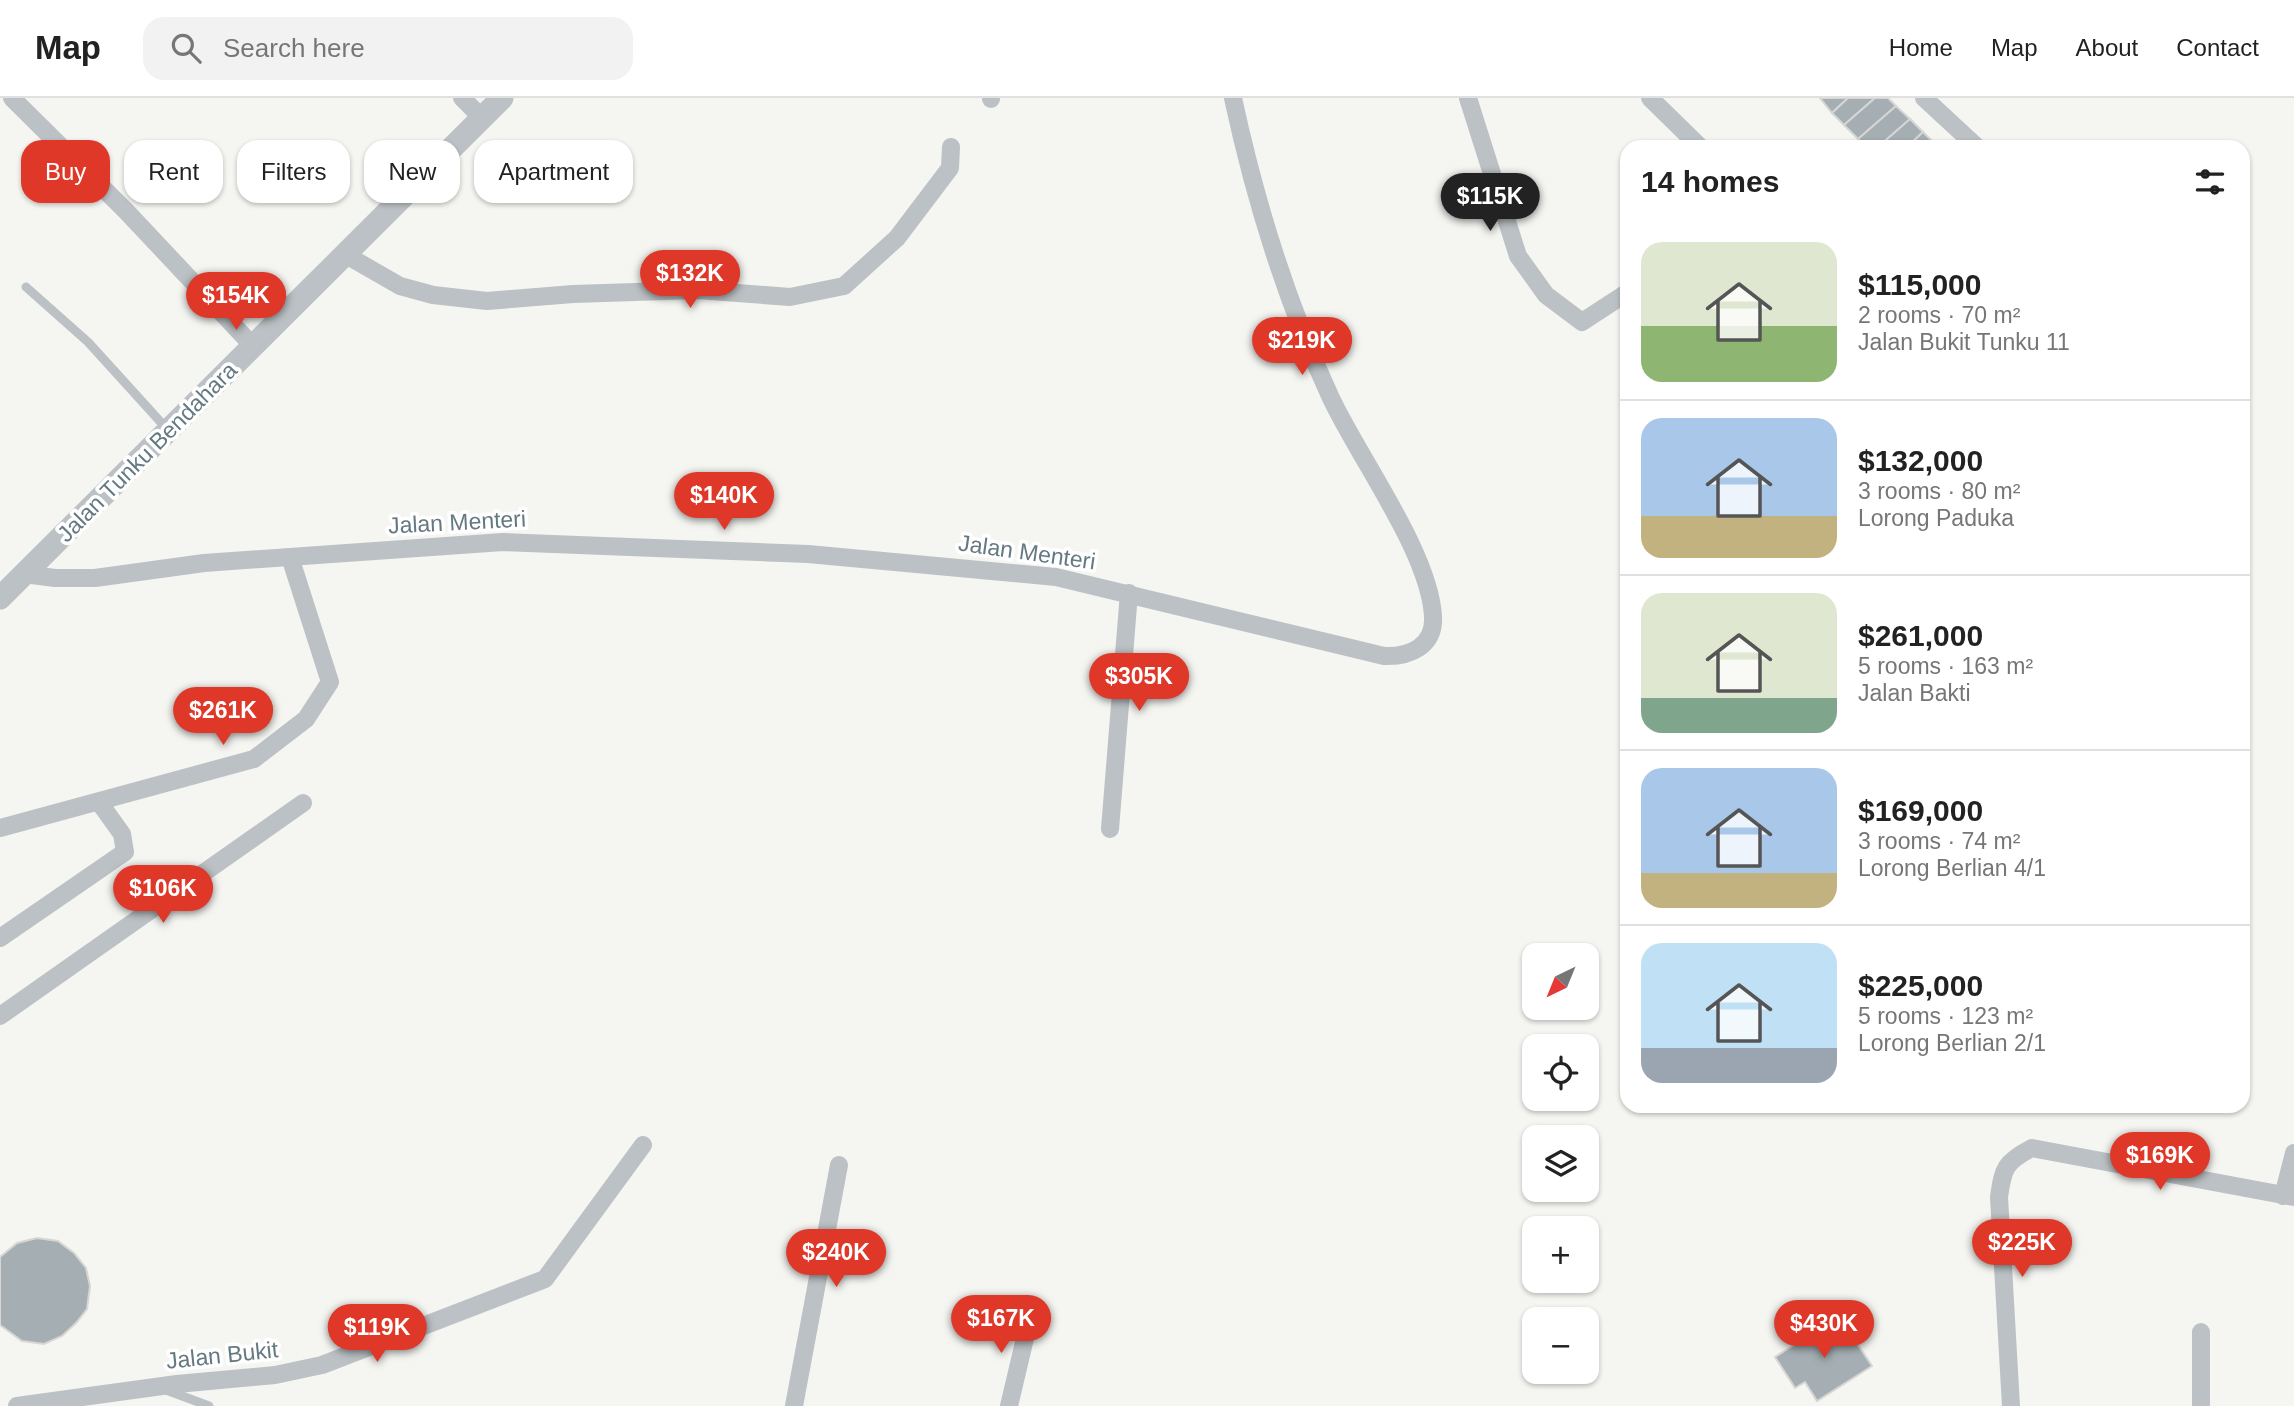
<!DOCTYPE html>
<meta charset="utf-8">
<style>
:root{--surface:#fff;--page:#f2f2f2;--text:#222;--muted:#767676;--line:#e0e0e0;--accent:#df3728}
body{margin:0;font-family:Arial,sans-serif;background:var(--page);color:var(--text);height:100vh;display:flex;flex-direction:column;font-size:26px;white-space:nowrap}
*{box-sizing:border-box;margin:0}
p{font-size:23px;color:var(--muted)}
.icon{flex:none;width:38px;height:38px;fill:none;stroke:currentColor;stroke-width:2;stroke-linecap:round;stroke-linejoin:round}
.map{position:relative;flex:1;overflow:hidden}
.details{position:absolute;left:1620px;top:42px;width:630px;height:973px;display:flex;flex-direction:column;background:var(--surface);border-radius:21px;box-shadow:0 2px 5px #0004}
.details>*{flex:none}
.guide{position:absolute;left:21px;top:42px;width:665px;height:63px;display:flex;gap:14px}
.needle{width:46px;rotate:223deg}
.fabs{position:absolute;left:1522px;top:845px;display:grid;gap:14px}
.fabs a{display:grid;place-items:center;width:77px;height:77px;border-radius:14px;background:var(--surface);box-shadow:0 2px 5px #0004;font-size:35px}
.price{position:absolute;translate:-50% -60px;padding:0 16px;border-radius:24px;background:var(--accent);color:#fff;font-size:23px;line-height:46px;filter:drop-shadow(0 2px 4px #0008)}
.price::after{content:'';position:absolute;left:50%;top:42px;width:21px;height:16px;margin-left:-10px;background:inherit;clip-path:polygon(0 0,100% 0,50% 100%)}
.price.on{background:#222;color:#fff}
ul{padding:0;list-style:none}
li{display:flex;align-items:center;gap:21px;height:175px;padding:0 21px}
li+li{border-top:2px solid var(--line)}
li span{display:grid;place-items:center;flex:none;width:196px;height:140px;border-radius:21px;color:#555}
li>.icon{margin-inline-start:auto}
span .icon{width:84px;height:84px;fill:#fffc;stroke-width:1}
li b{font-size:30px}
h2{display:flex;justify-content:space-between;align-items:center;height:84px;padding:0 21px;font-size:30px}
.pill{padding:0 24px;border-radius:21px;background:var(--surface);box-shadow:0 2px 5px #0004;font-size:24px;line-height:63px}
.pill.on{background:var(--accent);color:#fff}
header{display:flex;align-items:center;gap:42px;box-sizing:border-box;height:98px;padding:0 35px;background:var(--surface);border-bottom:2px solid var(--line)}
header strong{font-size:33px}
nav{display:flex;gap:38px;margin-inline-start:auto;font-size:24px}
.search{width:490px;height:63px;background:var(--page);display:flex;align-items:center;gap:18px;box-sizing:border-box;padding:0 24px;border-radius:21px;color:var(--muted);font-size:26px}
.map>svg:first-child{display:block}
.building{fill:#a5afb3;stroke:#d7d6d4;stroke-width:2}
.lines{fill:none;stroke-linecap:round;stroke-linejoin:round}
.service{stroke:#bbc1c4;stroke-width:9}
.minor{stroke:#bbc1c4;stroke-width:18}
.tertiary{stroke:#bbc1c4;stroke-width:23}
.labels{text-anchor:middle;stroke-width:7;stroke-linejoin:round;paint-order:stroke}
.street-label{font-size:23px;fill:#657982;stroke:#fff}
</style>
<header>
<strong>Map</strong>
<div class="search"><svg class="icon" aria-label="search" viewBox="0 0 24 24"><circle cx="10" cy="10" r="6"/><path d="M15 15l6 6"/></svg>Search here</div>
<nav><a>Home</a><a>Map</a><a>About</a><a>Contact</a></nav>
</header>
<div class="map">
<svg width="2294" height="1308" viewBox="0 0 2294 1308">
<rect width="100%" height="100%" fill="#f5f5f2"/>
<g class="building">
<polygon points="1820,0 1848,0 1832,15"/>
<polygon points="1848,0 1875,0 1844,27 1832,15"/>
<polygon points="1875,0 1888,0 1896,8 1858,41 1844,27"/>
<polygon points="1896,8 1910,21 1878,49 1866,49 1858,41"/>
<polygon points="1910,21 1923,34 1907,49 1878,49"/>
<polygon points="1923,34 1936,47 1907,49"/>
<polygon points="37,1140 58,1143 74,1155 86,1170 90,1188 87,1211 76,1225 62,1238 44,1246 22,1243 0,1227 0,1159 17,1145"/>
<polygon points="1839,1218 1872,1268 1817,1303 1805,1284 1795,1290 1775,1259"/>
</g>
<g class="lines">
<g class="service">
<polyline points="26,189 88,244 167,331"/>
<polyline points="166,1292 209,1308"/>
</g>
<g class="minor">
<polyline points="12,0 126,113 253,248"/>
<polyline points="462,0 482,20"/>
<polyline points="991,0 991,1"/>
<polyline points="1468,0 1518,158 1546,197 1582,224 1628,194"/>
<polyline points="1650,0 1700,49"/>
<polyline points="1924,0 1977,49"/>
<polyline points="346,157 400,188 433,197 487,203 573,196 697,192 790,199 844,188 897,140 950,70 951,49"/>
<path d="M 24,476 L 55,480 L 95,480 L 204,465 L 503,444 L 808,456 L 1056,479 L 1384,558 C 1410,559 1435,548 1433,518 C 1429,453 1358,359 1330,298 C 1286,203 1255,102 1233,0"/>
<polyline points="0,730 254,661 306,621 330,584 290,459"/>
<polyline points="1110,731 1129,495"/>
<polyline points="0,840 125,754 122,736 99,704"/>
<polyline points="0,918 303,705"/>
<polyline points="2283,1098 2294,1055"/>
<polyline points="2201,1234 2201,1308"/>
<polyline points="17,1308 177,1286 275,1277 322,1267 545,1181 643,1047"/>
<polyline points="794,1308 839,1067"/>
<polyline points="1009,1308 1031,1215"/>
<path d="M 2011,1308 L 1999,1099 C 2003,1070 2005,1064 2032,1050 L 2294,1099"/>
</g>
<polyline class="tertiary" points="0,500 502,0"/>
</g>
<g class="labels">
<g class="street-label">
<text transform="translate(147 354) rotate(-45)" y="8">Jalan Tunku Bendahara</text>
<text transform="translate(457 424) rotate(-3)" y="8">Jalan Menteri</text>
<text transform="translate(1027 454) rotate(8)" y="8">Jalan Menteri</text>
<text transform="translate(222 1257) rotate(-6)" y="8">Jalan Bukit</text>
</g>
</g>
</svg>
<div class="fabs">
<a><svg class="needle" viewBox="-14 -14 28 28"><path d="M0-13l5 13h-10z" fill="#e53935"/><path d="M0 13l5-13h-10z" fill="#767676"/></svg></a>
<a><svg class="icon" aria-label="locate" viewBox="0 0 24 24"><circle cx="12" cy="12" r="6"/><path d="M12 2v4M12 18v4M2 12h4M18 12h4"/></svg></a>
<a><svg class="icon" aria-label="layers" viewBox="0 0 24 24"><path d="M12 4l9 5-9 5-9-5zM3 14l9 5 9-5"/></svg></a>
<a>+</a>
<a>−</a>
</div>
<b class="price on" style="left:1490px;top:135px">$115K</b>
<b class="price" style="left:690px;top:212px">$132K</b>
<b class="price" style="left:236px;top:234px">$154K</b>
<b class="price" style="left:1302px;top:279px">$219K</b>
<b class="price" style="left:724px;top:434px">$140K</b>
<b class="price" style="left:1139px;top:615px">$305K</b>
<b class="price" style="left:223px;top:649px">$261K</b>
<b class="price" style="left:163px;top:827px">$106K</b>
<b class="price" style="left:2160px;top:1094px">$169K</b>
<b class="price" style="left:2022px;top:1181px">$225K</b>
<b class="price" style="left:836px;top:1191px">$240K</b>
<b class="price" style="left:1001px;top:1257px">$167K</b>
<b class="price" style="left:1824px;top:1262px">$430K</b>
<b class="price" style="left:377px;top:1266px">$119K</b>
<div class="guide">
<a class="pill on">Buy</a>
<a class="pill">Rent</a>
<a class="pill">Filters</a>
<a class="pill">New</a>
<a class="pill">Apartment</a>
</div>
<section class="details">
<h2>14 homes<svg class="icon" aria-label="filters" viewBox="0 0 24 24"><path d="M4 7h16M4 17h16"/><circle cx="9" cy="7" r="2"/><circle cx="15" cy="17" r="2"/></svg></h2>
<ul>
<li><span style="background:linear-gradient(#dfe7d0 60%,#8fb573 0)"><svg class="icon" aria-label="home" viewBox="0 0 24 24"><path d="M3 11l9-7 9 7M6 9v11h12V9"/></svg></span><div><b>$115,000</b><p>2 rooms · 70 m²</p><p>Jalan Bukit Tunku 11</p></div></li>
<li><span style="background:linear-gradient(#a9c7e8 70%,#c2b280 0)"><svg class="icon" aria-label="home" viewBox="0 0 24 24"><path d="M3 11l9-7 9 7M6 9v11h12V9"/></svg></span><div><b>$132,000</b><p>3 rooms · 80 m²</p><p>Lorong Paduka</p></div></li>
<li><span style="background:linear-gradient(#dfe7d0 75%,#7fa58c 0)"><svg class="icon" aria-label="home" viewBox="0 0 24 24"><path d="M3 11l9-7 9 7M6 9v11h12V9"/></svg></span><div><b>$261,000</b><p>5 rooms · 163 m²</p><p>Jalan Bakti</p></div></li>
<li><span style="background:linear-gradient(#a9c7e8 75%,#c2b280 0)"><svg class="icon" aria-label="home" viewBox="0 0 24 24"><path d="M3 11l9-7 9 7M6 9v11h12V9"/></svg></span><div><b>$169,000</b><p>3 rooms · 74 m²</p><p>Lorong Berlian 4/1</p></div></li>
<li><span style="background:linear-gradient(#bfe0f5 75%,#9aa5b1 0)"><svg class="icon" aria-label="home" viewBox="0 0 24 24"><path d="M3 11l9-7 9 7M6 9v11h12V9"/></svg></span><div><b>$225,000</b><p>5 rooms · 123 m²</p><p>Lorong Berlian 2/1</p></div></li>
</ul>
</section>
</div>
